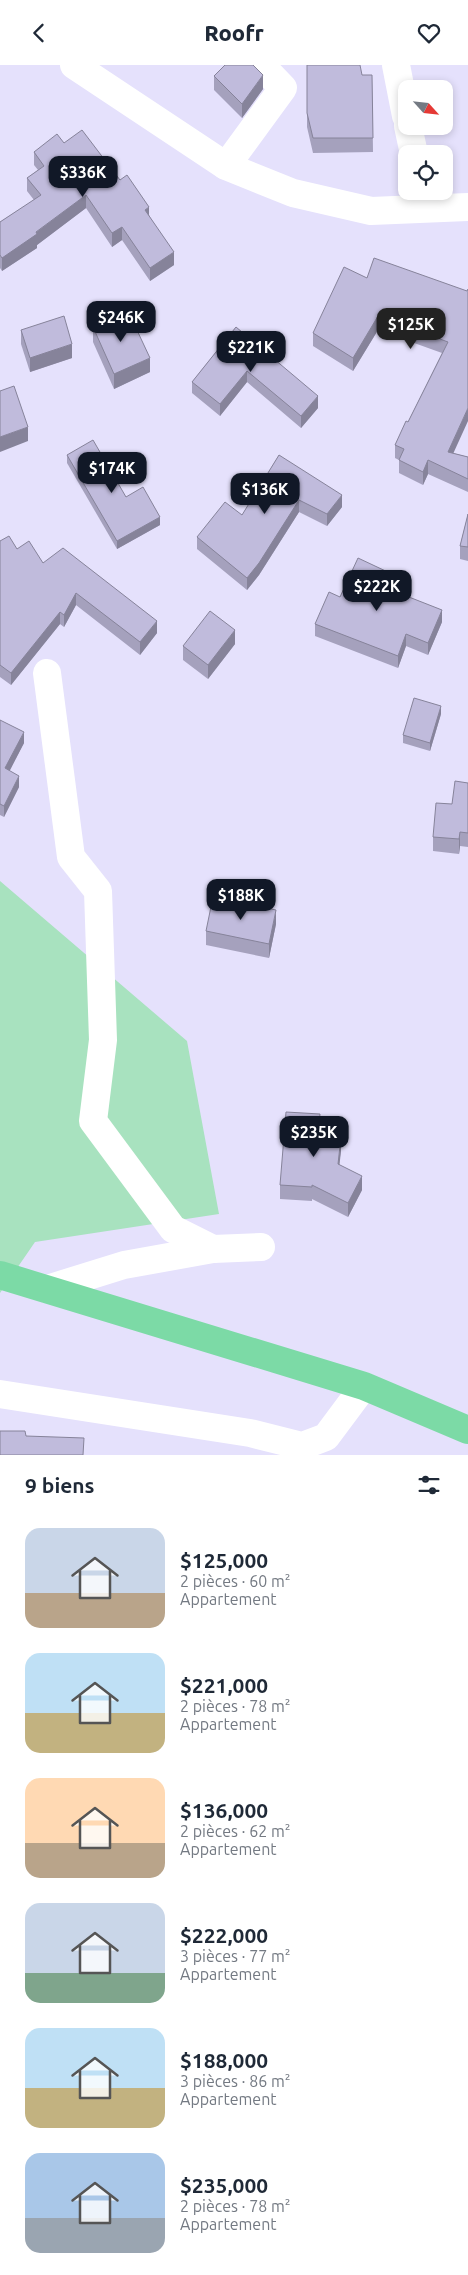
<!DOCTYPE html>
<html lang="fr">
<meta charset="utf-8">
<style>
:root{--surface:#fff;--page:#f6f6f7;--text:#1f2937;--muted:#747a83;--accent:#111827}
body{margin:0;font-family:Ubuntu,sans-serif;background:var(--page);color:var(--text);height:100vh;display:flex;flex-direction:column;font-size:19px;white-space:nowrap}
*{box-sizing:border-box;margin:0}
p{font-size:16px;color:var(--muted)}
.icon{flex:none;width:28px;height:28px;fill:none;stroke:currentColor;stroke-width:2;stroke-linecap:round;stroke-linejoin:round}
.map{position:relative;height:1390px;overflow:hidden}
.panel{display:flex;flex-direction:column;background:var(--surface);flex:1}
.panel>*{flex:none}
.needle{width:32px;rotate:117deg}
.tools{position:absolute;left:398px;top:15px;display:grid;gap:10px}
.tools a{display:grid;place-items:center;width:55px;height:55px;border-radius:10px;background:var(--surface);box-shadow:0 2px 8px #0003;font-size:25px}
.price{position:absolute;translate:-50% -42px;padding:0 11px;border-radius:10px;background:var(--accent);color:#fff;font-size:16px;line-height:32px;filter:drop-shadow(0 1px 2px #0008)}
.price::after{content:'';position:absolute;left:50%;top:30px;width:15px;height:11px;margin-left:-8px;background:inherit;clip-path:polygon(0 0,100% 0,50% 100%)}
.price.selected{background:#222;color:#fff}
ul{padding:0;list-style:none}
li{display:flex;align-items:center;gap:15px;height:125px;padding:0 25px}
li span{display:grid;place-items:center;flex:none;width:140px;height:100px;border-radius:15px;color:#555}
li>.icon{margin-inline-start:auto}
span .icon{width:60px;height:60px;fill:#fffc;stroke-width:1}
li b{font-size:21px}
h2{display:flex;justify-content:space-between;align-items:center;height:60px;padding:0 25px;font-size:21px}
header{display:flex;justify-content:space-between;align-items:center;height:65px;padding:0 25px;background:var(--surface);font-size:22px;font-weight:800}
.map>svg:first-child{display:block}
.green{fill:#a8e2bf}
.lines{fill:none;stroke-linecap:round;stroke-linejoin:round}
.minor{stroke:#fff;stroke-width:28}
.highway{stroke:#7cdaa6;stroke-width:28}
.wall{fill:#a5a1bd}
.shaded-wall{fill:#86839a}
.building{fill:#c0bbdc;stroke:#86839a}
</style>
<header><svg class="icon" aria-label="back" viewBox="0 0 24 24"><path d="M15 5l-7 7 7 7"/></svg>Roofr<svg class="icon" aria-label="heart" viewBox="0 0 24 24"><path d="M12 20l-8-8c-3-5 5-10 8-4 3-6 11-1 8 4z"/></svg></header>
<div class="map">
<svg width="468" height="1390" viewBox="0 0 468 1390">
<rect width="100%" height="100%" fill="#e5e1fc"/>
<polygon class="green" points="0,816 187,976 219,1149 35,1177 0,1228"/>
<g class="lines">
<g class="minor">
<polyline points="74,0 226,101 293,128 371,146 468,142"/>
<polyline points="396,0 406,51"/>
<polyline points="408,61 414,89"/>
<polyline points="226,101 283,23 261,0"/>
<polyline points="47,608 71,792 98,826 103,975 93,1056 173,1164 213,1184"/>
<polyline points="47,1224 124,1200 213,1184 261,1182"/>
<polyline points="0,1329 250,1368 302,1381 326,1372 364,1321"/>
</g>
<polyline class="highway" points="0,1210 364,1321 468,1365"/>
</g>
<g class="wall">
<polygon points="307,0 362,10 372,10 373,87 313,88 307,62"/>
<polygon points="214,11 263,24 242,53 214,25"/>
<polygon points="64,78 120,115 149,150 174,200 150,216 122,175 112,182 86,143 37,180 37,183 2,206 0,203 0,157 34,135 27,126 27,113 38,105 34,100 34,87"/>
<polygon points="367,213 467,226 453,388 468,392 468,427 428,409 423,420 399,408 399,395 395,393 395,380 408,357 442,288 378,265 353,306 313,281 313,268"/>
<polygon points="93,262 150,307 114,324 93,277"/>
<polygon points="236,262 318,343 301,363 247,317 220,351 192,328 192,317"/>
<polygon points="21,265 72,293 30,307 21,279"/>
<polygon points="67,390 126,432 160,460 117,484 67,398"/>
<polygon points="279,390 342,442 327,461 299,447 259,510 247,525 197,484 197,472 242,450"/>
<polygon points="468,449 468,496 460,494 460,481"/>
<polygon points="0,476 17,484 43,498 157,568 140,590 76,540 64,562 60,559 11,620 0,612"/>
<polygon points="392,521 390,525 442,557 428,590 406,581 398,603 315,571 315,559 340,532"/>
<polygon points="235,579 208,614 183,595 183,581"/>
<polygon points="441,649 430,686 403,678 403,670"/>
<polygon points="0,655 24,678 9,706 19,722 4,752 0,750"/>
<polygon points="468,718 468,782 460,781 459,789 433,786 433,772 452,739"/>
<polygon points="276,859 269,893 206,880 206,866"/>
<polygon points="320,1064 319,1070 341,1086 339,1099 362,1125 348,1152 312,1134 312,1136 280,1134 280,1120"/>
</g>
<g class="shaded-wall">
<polygon points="263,10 263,24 242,53 242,39"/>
<polygon points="86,130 86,143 37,180 37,183 2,206 2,193"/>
<polygon points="149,142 149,155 145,145"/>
<polygon points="122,162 122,175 112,182 112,168"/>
<polygon points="174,187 174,200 150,216 150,203"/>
<polygon points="378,251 378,265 353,306 353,293"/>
<polygon points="72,279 72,293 30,307 30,293"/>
<polygon points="150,293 150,307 114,324 114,309"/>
<polygon points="247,306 247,317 220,351 220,339"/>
<polygon points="318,331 318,343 301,363 301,351"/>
<polygon points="468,343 468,356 448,400 448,387"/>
<polygon points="28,362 28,376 0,387 0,372"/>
<polygon points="428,395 428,409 423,420 423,407"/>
<polygon points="342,430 342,442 327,461 327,449"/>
<polygon points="299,435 299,447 259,510 247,525 247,513"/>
<polygon points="160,452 160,460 117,484 117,476"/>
<polygon points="392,509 392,521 386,535 386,523"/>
<polygon points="76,528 76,540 64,562 64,550"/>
<polygon points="442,545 442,557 428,590 428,578"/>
<polygon points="60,547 60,559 11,620 11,608"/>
<polygon points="157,556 157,568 140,590 140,577"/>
<polygon points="235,565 235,579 208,614 208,600"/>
<polygon points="406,569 406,581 398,603 398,591"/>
<polygon points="441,641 441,649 430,686 430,678"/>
<polygon points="24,667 24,678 5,715 5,703"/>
<polygon points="19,711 19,722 4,752 4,741"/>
<polygon points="460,767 460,781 459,789 459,774"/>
<polygon points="276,845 276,859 269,893 269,879"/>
<polygon points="341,1072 341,1086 338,1113 338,1099"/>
<polygon points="362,1111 362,1125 348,1152 348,1138"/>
</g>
<g class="building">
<polygon points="225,0 253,0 263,10 242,39 214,11"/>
<polygon points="307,0 360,0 362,10 372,10 373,73 313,73 307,48"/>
<polygon points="82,65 120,115 127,110 149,142 145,145 174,187 150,203 122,162 112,168 86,130 36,167 37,169 2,193 0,190 0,157 41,130 27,113 44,101 34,87 57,69 64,78"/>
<polygon points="374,193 467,226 468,224 468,343 448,387 468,392 468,414 428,395 423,407 399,395 404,384 395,380 406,356 408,357 448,277 378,251 353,293 313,268 344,202 367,213"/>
<polygon points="128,246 150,293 114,309 93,262"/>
<polygon points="64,251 72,279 30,293 21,265"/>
<polygon points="236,262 318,331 301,351 247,306 220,339 192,317"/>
<polygon points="14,321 28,362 0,372 0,326"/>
<polygon points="93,375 126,432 143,422 160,452 117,476 67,390"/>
<polygon points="279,390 342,430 327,449 299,435 259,498 247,513 197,472 225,437 242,450"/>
<polygon points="468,449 468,482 460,481"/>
<polygon points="9,471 17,484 29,476 43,498 63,483 157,556 140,577 76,528 64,550 60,547 11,608 0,600 0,476"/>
<polygon points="358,493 392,509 386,523 442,545 428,578 406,569 398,591 315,559 329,527 340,532"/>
<polygon points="210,546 235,565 208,600 183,581"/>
<polygon points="414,633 441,641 430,678 403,670"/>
<polygon points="0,655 24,667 5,703 19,711 4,741 0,739"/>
<polygon points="455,716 468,718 468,768 460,767 459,774 433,772 436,738 452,739"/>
<polygon points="213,832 276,845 269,879 206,866"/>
<polygon points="286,1047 320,1049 318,1070 341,1072 338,1099 362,1111 348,1138 312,1120 312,1122 280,1120"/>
<polygon points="0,1366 25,1366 26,1371 84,1373 83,1390 0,1390"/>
</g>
</svg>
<div class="tools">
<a><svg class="needle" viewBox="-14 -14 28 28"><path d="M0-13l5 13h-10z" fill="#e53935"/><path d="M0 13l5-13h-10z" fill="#747a83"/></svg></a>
<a><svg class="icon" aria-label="locate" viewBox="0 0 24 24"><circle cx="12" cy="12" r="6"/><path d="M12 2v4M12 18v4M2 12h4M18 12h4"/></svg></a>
</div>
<b class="price" style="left:83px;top:133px">$336K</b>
<b class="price" style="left:121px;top:278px">$246K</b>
<b class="price selected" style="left:411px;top:285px">$125K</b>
<b class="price" style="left:251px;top:308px">$221K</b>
<b class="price" style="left:112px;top:429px">$174K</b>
<b class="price" style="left:265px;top:450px">$136K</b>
<b class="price" style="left:377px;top:547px">$222K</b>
<b class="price" style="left:241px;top:856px">$188K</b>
<b class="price" style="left:314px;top:1093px">$235K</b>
</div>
<section class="panel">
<h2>9 biens<svg class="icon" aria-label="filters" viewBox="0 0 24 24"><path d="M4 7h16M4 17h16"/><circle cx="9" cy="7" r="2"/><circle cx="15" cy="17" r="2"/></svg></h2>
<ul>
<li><span style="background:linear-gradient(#c9d6e8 65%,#b9a48a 0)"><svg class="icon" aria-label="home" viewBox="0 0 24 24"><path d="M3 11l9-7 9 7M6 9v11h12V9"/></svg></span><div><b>$125,000</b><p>2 pièces · 60 m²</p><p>Appartement</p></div></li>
<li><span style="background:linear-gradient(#bfe0f5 60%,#c2b280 0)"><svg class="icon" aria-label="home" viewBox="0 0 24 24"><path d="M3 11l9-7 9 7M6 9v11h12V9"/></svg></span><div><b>$221,000</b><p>2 pièces · 78 m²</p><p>Appartement</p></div></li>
<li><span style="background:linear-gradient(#ffd9b3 65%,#b9a48a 0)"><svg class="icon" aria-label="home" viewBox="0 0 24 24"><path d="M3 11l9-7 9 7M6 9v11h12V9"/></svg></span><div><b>$136,000</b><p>2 pièces · 62 m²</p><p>Appartement</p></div></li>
<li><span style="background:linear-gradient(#c9d6e8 70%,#7fa58c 0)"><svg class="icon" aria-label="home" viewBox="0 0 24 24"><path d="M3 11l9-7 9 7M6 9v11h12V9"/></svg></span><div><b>$222,000</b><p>3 pièces · 77 m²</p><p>Appartement</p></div></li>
<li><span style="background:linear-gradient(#bfe0f5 60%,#c2b280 0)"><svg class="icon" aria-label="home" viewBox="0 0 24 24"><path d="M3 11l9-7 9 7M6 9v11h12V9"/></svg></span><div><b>$188,000</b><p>3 pièces · 86 m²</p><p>Appartement</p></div></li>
<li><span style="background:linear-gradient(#a9c7e8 65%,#9aa5b1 0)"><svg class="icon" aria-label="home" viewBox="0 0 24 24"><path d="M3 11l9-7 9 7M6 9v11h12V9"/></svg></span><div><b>$235,000</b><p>2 pièces · 78 m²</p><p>Appartement</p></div></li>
</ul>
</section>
